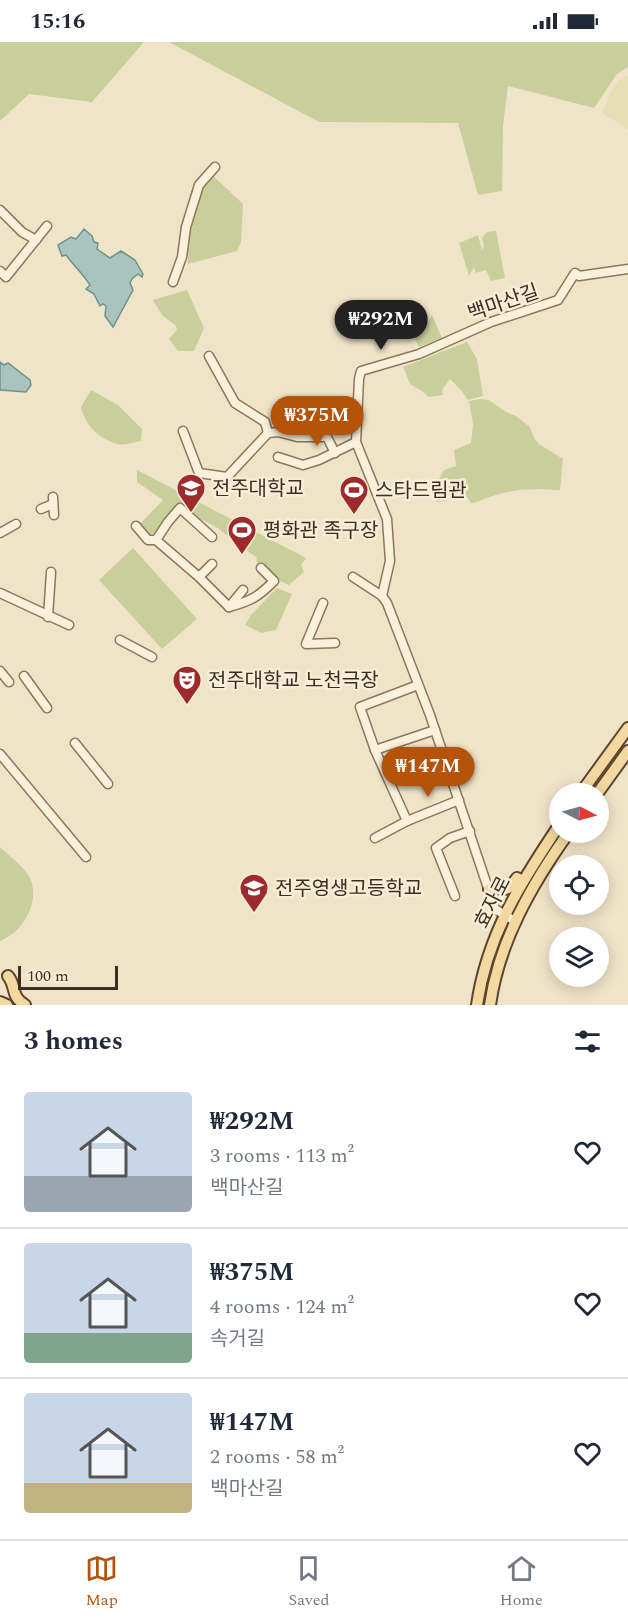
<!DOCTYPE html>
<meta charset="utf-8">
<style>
:root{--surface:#fff;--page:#f2f2f3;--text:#1f2937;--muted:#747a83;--line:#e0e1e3;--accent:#b45309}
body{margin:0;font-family:Spectral,"Noto Sans KR",serif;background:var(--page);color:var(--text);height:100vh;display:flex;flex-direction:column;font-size:22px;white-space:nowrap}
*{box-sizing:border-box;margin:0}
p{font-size:20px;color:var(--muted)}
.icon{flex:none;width:33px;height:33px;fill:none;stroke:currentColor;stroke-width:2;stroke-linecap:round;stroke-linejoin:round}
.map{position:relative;height:963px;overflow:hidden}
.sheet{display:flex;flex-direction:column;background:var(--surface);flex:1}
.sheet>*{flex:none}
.needle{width:39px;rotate:96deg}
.controls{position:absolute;left:549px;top:741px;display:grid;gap:12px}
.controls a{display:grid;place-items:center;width:60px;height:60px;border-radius:50%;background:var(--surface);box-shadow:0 3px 15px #0003;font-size:30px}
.scale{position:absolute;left:18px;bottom:15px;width:100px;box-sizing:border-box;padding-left:6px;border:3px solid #3d2e20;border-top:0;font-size:16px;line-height:21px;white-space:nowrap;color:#3d2e20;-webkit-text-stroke:4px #f7eed8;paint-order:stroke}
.price{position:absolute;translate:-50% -51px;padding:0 14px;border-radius:21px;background:var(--accent);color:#fff;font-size:20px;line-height:39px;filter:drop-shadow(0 2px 3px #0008)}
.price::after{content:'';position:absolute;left:50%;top:36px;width:18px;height:14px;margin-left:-9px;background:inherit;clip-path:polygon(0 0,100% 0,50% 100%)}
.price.on{background:#222;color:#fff}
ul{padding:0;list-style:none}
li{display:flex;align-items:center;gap:18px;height:150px;padding:0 24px}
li+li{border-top:2px solid var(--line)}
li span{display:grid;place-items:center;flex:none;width:168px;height:120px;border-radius:6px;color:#555}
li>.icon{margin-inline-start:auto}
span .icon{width:72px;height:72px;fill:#fffc;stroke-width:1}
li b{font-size:26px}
h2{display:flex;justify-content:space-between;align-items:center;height:72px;padding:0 24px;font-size:26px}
.status{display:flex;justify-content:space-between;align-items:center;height:42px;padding:0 30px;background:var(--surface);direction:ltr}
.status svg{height:16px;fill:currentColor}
.menu{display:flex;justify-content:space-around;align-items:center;height:84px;border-top:2px solid var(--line);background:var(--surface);font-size:16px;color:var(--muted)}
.menu a{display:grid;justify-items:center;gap:3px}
.menu .on{color:var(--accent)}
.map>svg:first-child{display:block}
.farmland{fill:#e6deb5}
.green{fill:#c9cf9b}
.water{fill:#a9c4bc;stroke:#6f938a;stroke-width:1.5}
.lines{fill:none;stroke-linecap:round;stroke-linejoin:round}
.minor-casing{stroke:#8d765c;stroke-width:11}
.major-casing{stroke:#5b4430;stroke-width:14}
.minor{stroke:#faf1dc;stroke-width:8}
.major{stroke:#f3d9a0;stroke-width:10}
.labels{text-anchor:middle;stroke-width:5;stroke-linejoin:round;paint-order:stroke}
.street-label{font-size:20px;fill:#3d2e20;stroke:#f7eed8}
.poi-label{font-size:20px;fill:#3d2e20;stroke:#f7eed8;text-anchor:start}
</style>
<div class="status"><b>15:16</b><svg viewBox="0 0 49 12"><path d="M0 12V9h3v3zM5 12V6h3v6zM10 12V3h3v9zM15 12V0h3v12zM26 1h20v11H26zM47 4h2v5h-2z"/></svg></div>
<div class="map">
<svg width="628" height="963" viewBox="0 0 628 963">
<rect width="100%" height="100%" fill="#f0e4c8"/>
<polygon class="farmland" points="628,34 628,88 620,81 606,75 603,70 609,52 621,36"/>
<g class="green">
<polygon points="0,0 144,0 92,60 29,52 0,79"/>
<polygon points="169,0 628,0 628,25 617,32 594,66 508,44 503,84 502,149 478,153 458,81 319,80"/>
<path d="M 211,132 L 243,162 L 241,200 L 237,209 L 188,222 C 187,191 189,156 211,132 Z"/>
<polygon points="496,189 505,236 491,239 486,228 476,231 474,225 469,234 459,201 478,193 482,208 484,204 482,196 487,190"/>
<polygon points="187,248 204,286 194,309 178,309 169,297 177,288 176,284 162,273 153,258"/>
<polygon points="432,273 442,296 419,305 412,291 413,288 428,280"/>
<polygon points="467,300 477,317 483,354 468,358 461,348 450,337 442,348 443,353 429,355 423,350 410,342 403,325"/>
<path d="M 91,348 L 118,363 L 142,387 L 141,399 C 134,400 123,404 117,402 C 98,396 85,383 81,365 Z"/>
<path d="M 480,357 L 489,358 L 506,370 L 516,374 L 530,385 L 534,396 L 539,402 L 563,417 L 560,448 C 523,446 508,447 474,461 L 471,461 L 467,455 L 455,452 L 446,454 L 448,459 L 436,460 L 439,452 L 433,437 L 439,437 L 444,428 L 456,424 L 454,408 L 471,401 L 473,382 L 469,359 Z"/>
<polygon points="137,428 306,516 301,523 304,530 289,543 271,535 256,519 257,516 216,485 180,466 148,496 138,484 163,458 137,440"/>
<polygon points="133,506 197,577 162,607 99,538"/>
<polygon points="277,546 292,552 276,588 261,591 245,583 251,573"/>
<path d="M 0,805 C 10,815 28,827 32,841 C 38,863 22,891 0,899 Z"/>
</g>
<g class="water">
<path d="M 84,187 L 92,194 L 94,200 L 98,201 L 97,207 L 110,216 L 121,209 L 135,218 L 143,232 L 142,235 L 138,232 L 132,237 L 130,241 L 133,248 L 113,285 L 105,274 L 106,264 L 103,262 L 100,264 L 94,252 L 86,247 L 90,243 C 83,232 74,224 66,213 L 62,214 L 58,203 L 71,195 L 76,197 Z"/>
<polygon points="0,320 4,323 8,321 30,338 31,343 26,350 0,348"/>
</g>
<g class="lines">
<g class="minor-casing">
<g id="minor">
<polyline points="0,168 22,190 36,198"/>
<polyline points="0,229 6,235 47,184"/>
<polyline points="173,240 182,215 186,185 199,143 215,125"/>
<polyline points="209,314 235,361 265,380 268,391"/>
<polyline points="183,389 199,431 227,435 268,391 278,390 297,395 327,395 335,411"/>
<polyline points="278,415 303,423 319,418 356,400"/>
<polyline points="53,455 54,473"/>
<polyline points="41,467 53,462"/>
<polyline points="136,484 148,498 156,498 199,535 229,565"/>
<polyline points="0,491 16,482"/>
<polyline points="156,498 168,480 180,466 212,495"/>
<polyline points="199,535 212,522"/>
<polyline points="353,535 382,554 387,561 430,673 495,867 515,879"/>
<polyline points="0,551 69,583"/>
<polyline points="382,554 390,519 387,477 356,400 359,337 361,329 419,312 491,280 558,258 575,231 579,234 628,227"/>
<polyline points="323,561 306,602 335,601"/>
<path d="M 229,565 C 251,559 258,555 274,539 L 261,526"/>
<polyline points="229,565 243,548"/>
<polyline points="48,575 51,530"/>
<polyline points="120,598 152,615"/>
<polyline points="0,629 9,640"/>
<polyline points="24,634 47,666"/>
<polyline points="75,701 108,742"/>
<polyline points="375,708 435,688"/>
<polyline points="0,712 86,815"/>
<polyline points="407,779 459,758"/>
<polyline points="375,796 407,779 375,708 360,665 418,643"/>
<polyline points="455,854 436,806 450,796 470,789"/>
</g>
</g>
<g class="major-casing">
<g id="major">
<polyline points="580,752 628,686"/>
<polyline points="597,752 628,709"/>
<path d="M 489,847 C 507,844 504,854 517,836 L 519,837"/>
<path d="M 8,934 C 17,945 10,954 25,963"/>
<polyline points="0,960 7,963"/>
<path d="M 477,963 C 487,893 521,840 560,782"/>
<path d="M 490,963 C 499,899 532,842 569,790"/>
</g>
</g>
<use href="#minor" class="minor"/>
<use href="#major" class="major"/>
</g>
<defs>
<g id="university-pin" transform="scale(1.5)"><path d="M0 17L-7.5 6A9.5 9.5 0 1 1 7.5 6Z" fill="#9e2a2b" stroke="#f7eed8"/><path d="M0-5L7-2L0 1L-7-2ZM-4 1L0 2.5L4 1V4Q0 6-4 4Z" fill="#fff"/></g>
<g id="stadium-pin" transform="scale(1.5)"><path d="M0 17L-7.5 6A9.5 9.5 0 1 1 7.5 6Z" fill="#9e2a2b" stroke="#f7eed8"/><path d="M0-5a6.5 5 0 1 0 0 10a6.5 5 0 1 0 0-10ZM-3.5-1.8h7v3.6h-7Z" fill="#fff"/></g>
<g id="theatre-pin" transform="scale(1.5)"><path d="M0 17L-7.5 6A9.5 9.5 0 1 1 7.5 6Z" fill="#9e2a2b" stroke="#f7eed8"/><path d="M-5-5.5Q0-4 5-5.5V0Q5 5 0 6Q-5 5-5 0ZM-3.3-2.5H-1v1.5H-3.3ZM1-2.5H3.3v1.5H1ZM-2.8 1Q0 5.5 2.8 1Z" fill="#fff"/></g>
<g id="school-pin" transform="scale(1.5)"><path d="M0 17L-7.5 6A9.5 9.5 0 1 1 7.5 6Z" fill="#9e2a2b" stroke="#f7eed8"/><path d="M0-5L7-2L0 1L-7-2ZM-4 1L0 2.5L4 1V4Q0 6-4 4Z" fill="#fff"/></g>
</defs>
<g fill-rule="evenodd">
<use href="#university-pin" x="191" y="446"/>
<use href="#stadium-pin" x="354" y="448"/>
<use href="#stadium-pin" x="242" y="488"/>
<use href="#theatre-pin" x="187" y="638"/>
<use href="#school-pin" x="254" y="846"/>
</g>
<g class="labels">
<g class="street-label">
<text transform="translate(503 260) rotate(-19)" y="7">백마산길</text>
<text transform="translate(492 860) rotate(-63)" y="7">효자로</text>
</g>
<g class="poi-label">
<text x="212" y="453">전주대학교</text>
<text x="375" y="455">스타드림관</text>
<text x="263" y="495">평화관 족구장</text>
<text x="208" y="645">전주대학교 노천극장</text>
<text x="275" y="853">전주영생고등학교</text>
</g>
</g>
</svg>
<div class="controls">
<a><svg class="needle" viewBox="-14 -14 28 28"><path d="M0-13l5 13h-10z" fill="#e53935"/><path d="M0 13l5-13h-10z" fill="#747a83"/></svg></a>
<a><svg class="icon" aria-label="locate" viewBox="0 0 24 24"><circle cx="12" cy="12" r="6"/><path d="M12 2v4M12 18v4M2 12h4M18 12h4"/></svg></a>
<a><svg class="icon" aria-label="layers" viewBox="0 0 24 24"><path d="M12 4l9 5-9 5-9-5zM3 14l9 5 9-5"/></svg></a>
</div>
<div class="scale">100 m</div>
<b class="price on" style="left:381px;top:309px">₩292M</b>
<b class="price" style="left:317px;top:405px">₩375M</b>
<b class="price" style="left:428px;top:756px">₩147M</b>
</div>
<section class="sheet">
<h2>3 homes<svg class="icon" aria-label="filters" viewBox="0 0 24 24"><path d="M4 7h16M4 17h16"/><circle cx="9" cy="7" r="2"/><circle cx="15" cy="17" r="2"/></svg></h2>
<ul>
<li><span style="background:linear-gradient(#c9d6e8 70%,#9aa5b1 0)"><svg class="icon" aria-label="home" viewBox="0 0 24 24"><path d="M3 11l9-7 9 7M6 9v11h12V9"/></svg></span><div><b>₩292M</b><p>3 rooms · 113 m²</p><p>백마산길</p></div><svg class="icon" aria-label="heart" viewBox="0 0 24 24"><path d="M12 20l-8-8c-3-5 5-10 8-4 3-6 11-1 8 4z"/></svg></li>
<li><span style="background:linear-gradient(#c9d6e8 75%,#7fa58c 0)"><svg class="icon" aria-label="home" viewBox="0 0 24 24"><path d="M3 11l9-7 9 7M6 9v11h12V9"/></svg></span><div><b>₩375M</b><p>4 rooms · 124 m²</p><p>속거길</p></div><svg class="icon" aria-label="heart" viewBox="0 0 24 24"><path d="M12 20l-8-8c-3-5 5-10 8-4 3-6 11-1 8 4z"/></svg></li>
<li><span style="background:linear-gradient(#c9d6e8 75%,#c2b280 0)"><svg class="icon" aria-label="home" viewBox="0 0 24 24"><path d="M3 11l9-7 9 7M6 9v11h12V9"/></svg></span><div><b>₩147M</b><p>2 rooms · 58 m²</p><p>백마산길</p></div><svg class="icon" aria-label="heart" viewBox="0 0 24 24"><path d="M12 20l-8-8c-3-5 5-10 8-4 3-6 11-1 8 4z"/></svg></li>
</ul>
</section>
<nav class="menu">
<a class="on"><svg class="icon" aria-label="map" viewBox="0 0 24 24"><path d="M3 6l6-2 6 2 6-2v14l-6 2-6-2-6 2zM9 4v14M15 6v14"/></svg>Map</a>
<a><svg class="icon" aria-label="saved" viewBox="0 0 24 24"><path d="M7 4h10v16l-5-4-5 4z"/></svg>Saved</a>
<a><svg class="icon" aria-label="home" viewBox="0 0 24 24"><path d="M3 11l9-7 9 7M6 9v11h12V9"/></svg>Home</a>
</nav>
